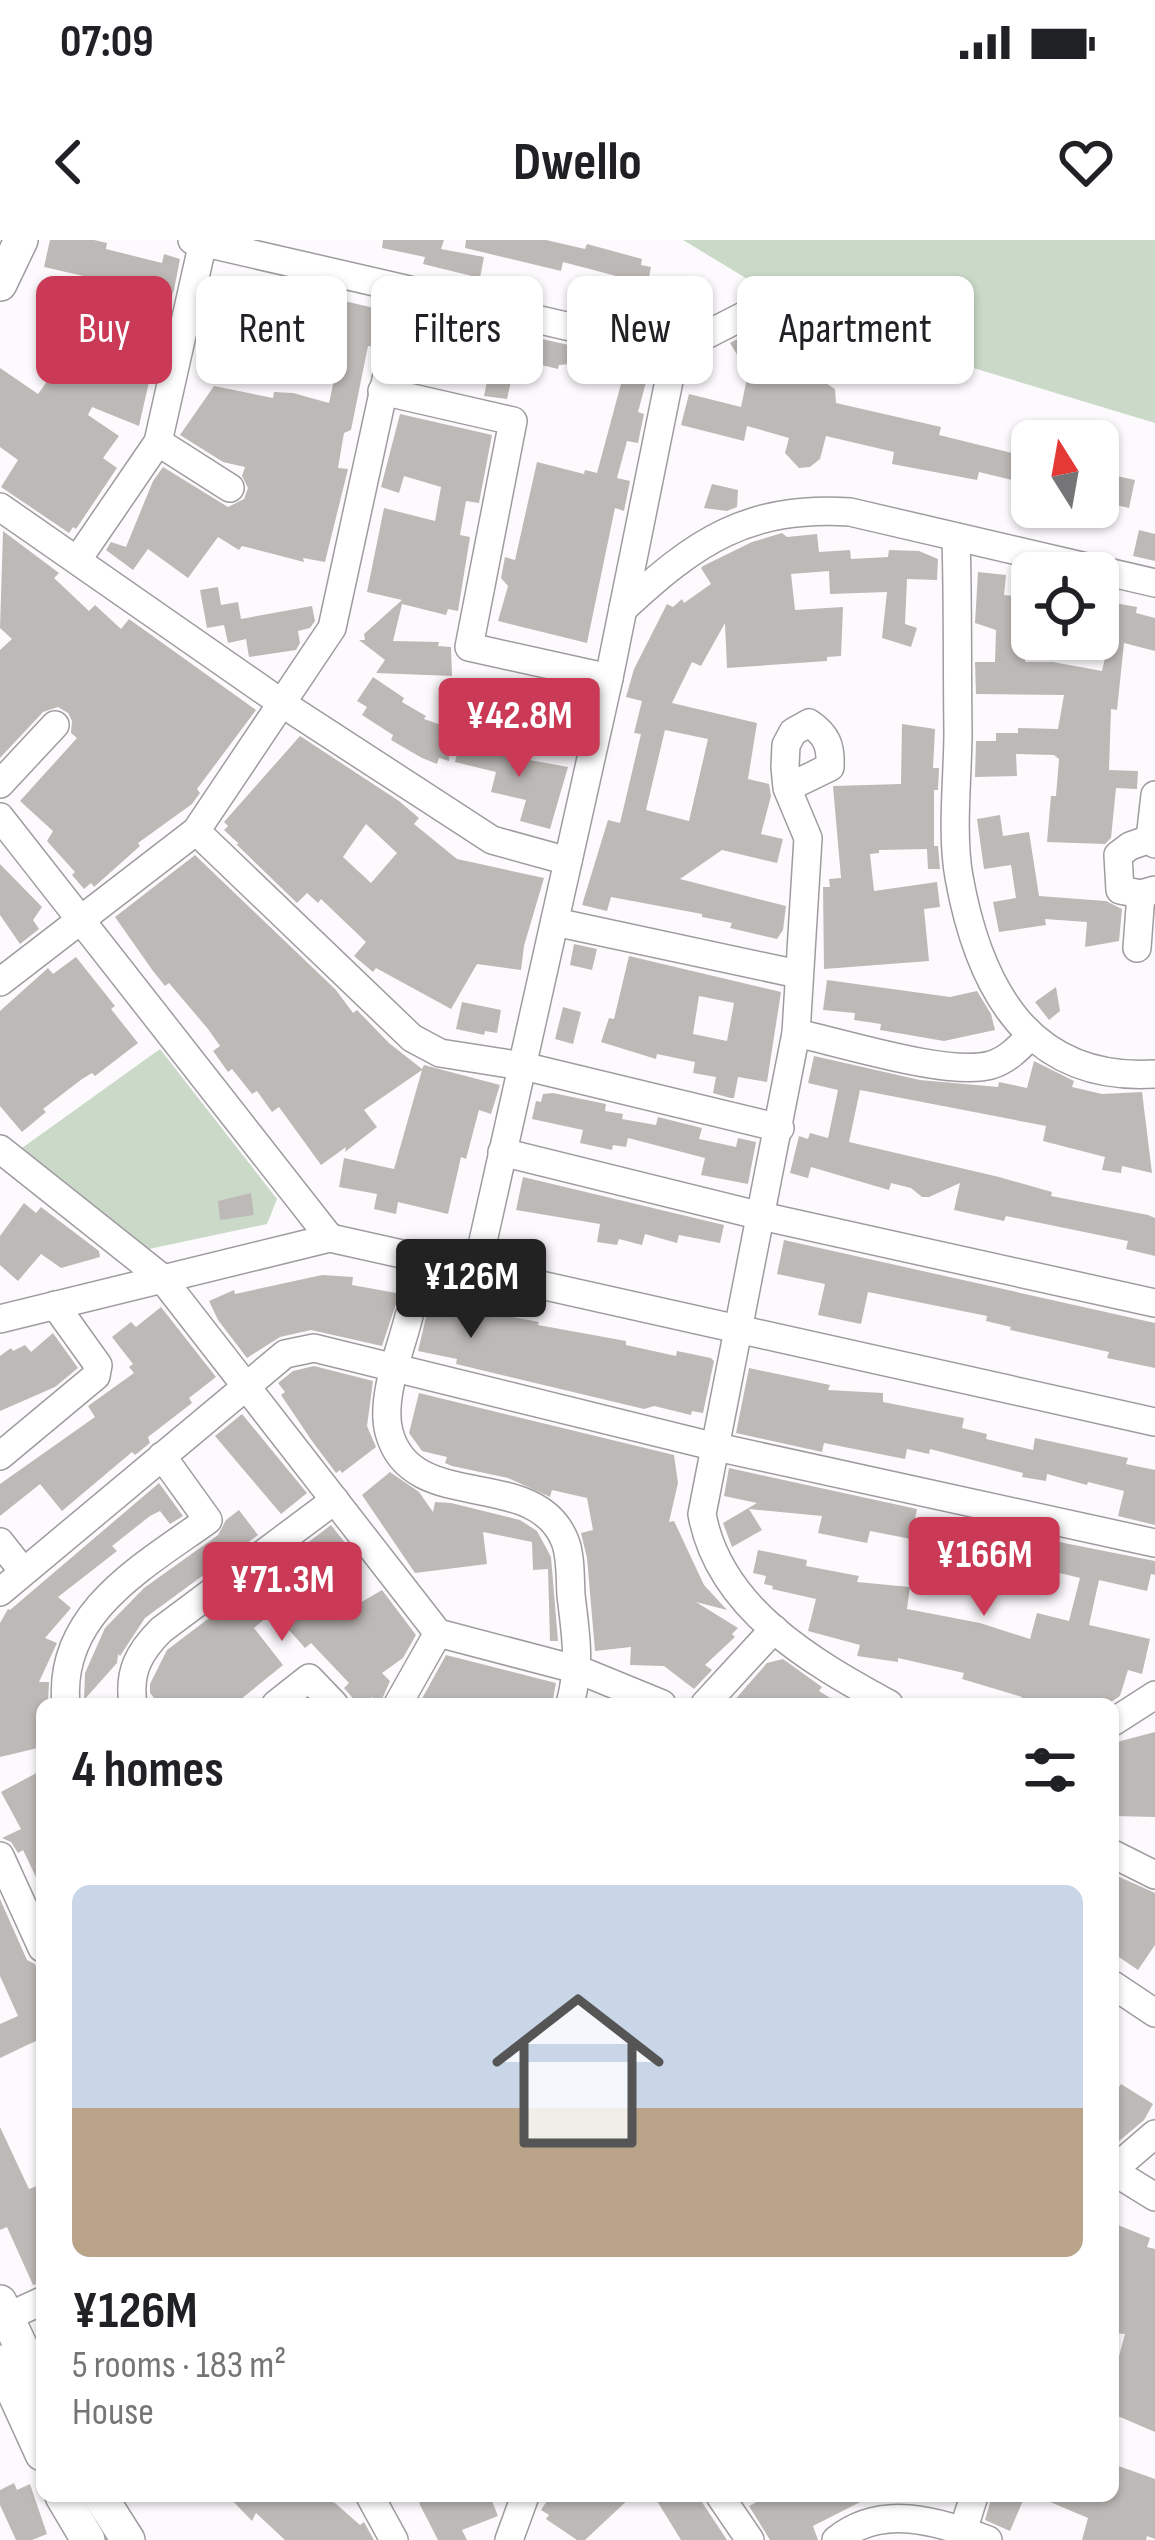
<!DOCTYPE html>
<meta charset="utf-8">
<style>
:root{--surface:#fff;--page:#f6f6f6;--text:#202124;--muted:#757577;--accent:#ca3a56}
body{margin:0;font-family:"Sofia Sans Condensed",sans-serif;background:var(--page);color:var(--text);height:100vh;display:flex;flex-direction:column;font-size:45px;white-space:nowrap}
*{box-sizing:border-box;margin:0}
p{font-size:39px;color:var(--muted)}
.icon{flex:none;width:66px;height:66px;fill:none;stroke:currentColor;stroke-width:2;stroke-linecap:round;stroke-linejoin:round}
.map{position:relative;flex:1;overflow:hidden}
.sheet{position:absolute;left:36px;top:1458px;width:1083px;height:804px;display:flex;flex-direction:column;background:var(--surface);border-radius:18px;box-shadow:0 3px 9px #0004}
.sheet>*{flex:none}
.guide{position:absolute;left:36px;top:36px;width:1083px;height:108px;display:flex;gap:24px}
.needle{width:78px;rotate:349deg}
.fabs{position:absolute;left:1011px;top:180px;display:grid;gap:24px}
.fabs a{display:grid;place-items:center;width:108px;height:108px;border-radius:18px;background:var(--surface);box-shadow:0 3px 9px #0004;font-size:60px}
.price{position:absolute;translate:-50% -102px;padding:0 27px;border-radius:12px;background:var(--accent);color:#fff;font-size:39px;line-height:78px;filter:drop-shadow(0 3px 6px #0008)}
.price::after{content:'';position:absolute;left:50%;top:72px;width:36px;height:27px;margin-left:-18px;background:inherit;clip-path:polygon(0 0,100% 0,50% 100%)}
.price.selected{background:#222;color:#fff}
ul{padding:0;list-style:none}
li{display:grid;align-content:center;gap:24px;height:636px;padding:0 36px}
li span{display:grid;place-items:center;height:372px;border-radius:18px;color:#555}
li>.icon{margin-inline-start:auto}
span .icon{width:216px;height:216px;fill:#fffc;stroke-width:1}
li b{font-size:51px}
h2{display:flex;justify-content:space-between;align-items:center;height:144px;padding:0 36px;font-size:51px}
.tag{padding:0 42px;border-radius:18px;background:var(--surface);box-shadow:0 3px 9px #0004;font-size:42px;line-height:108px}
.tag.selected{background:var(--accent);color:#fff}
.status{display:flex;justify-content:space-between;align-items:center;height:84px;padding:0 60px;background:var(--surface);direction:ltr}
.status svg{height:33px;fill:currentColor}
header{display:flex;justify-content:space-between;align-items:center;height:156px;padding:0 36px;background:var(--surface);font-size:54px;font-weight:700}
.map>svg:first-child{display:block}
.green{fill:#cbdac8}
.building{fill:#bdb9b6;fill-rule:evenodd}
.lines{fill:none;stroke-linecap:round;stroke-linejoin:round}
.minor-casing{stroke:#9f9ca0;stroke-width:30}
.major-casing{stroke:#9f9ca0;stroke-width:36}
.minor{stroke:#fff;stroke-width:27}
.major{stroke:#fff;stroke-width:33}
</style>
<div class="status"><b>07:09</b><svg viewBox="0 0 49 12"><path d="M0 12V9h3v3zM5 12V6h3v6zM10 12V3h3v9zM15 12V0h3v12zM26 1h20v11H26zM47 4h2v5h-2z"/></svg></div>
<header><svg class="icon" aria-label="back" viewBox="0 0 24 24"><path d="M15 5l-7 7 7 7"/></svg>Dwello<svg class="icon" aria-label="heart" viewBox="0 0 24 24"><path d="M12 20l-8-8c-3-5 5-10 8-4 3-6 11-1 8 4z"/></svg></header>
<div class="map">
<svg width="1155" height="2300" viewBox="0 0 1155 2300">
<rect width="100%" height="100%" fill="#fdfafe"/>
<g class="green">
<polygon points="683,0 1155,0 1155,183 815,80"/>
<polygon points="160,809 277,959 267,984 149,1009 22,908"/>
</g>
<g class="building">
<polygon points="50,0 94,0 107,3 106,9 162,23 164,14 180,19 174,50 165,73 159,72 154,93 144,131 151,133 139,186 92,167 88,175 119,196 103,218 117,228 76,289 73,287 69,293 1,247 18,220 0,207 0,128 38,154 60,123 87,144 104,81 97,79 105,41 44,27"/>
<polygon points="383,0 444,0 441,9 484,17 480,38 423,24 425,17 382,8"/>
<polygon points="466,0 546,0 585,9 587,4 642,19 641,25 651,27 646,53 615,44 616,36 563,22 561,31 465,8"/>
<polygon points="214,36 272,49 274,37 346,54 344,61 383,70 375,107 368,106 351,190 344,193 338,228 348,229 325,322 303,318 304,322 242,306 239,310 218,297 188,338 148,309 133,330 106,310 111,302 126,307 153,241 163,227 228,267 244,259 248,248 242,236 245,227 223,222 180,195 214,146 273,158 274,152 293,153 329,163 343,98 301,91 295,122 263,115 265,106 215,96 215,93 204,91"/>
<polygon points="661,43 685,48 683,54 710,60 707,74 695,81 679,77 681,71 656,66"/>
<polygon points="427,73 613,115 609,133 570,124 559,125 558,129 516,119 507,159 484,156 491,122 441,111 439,120 412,113 418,78"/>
<polygon points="757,89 772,111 783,105 801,137 815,136 835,149 836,163 941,187 939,195 1032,218 1032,245 979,232 977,240 892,224 894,212 826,196 820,219 810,227 799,228 785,213 789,198 747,186 744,201 681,185 689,154 741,167 748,133 730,103"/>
<polygon points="625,129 648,135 638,172 644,174 638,203 627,201 617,238 630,241 624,271 615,268 587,403 498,381 508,346 501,338 505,317 515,320 537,222 584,234 585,230 597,233"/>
<polygon points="400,174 492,195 479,263 466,261 460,295 470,297 458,371 448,369 446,375 402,364 393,401 439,402 438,406 451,407 452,436 376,433 385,420 359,400 365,400 364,394 402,360 367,352 384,268 435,281 441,247 404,236 399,253 381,247"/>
<polygon points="1098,232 1135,240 1129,268 1098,261"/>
<polygon points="712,244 738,250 737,267 727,271 704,268"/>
<polygon points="1139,290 1155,294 1155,321 1133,316"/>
<polygon points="3,291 59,333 54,338 89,371 95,365 121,389 129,379 256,470 197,549 200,553 192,564 138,603 140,606 94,647 91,643 84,649 72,635 75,632 47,601 53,591 20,561 77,498 71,493 72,481 68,473 58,467 43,472 0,518 0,410 12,399 0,388"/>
<path d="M 782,293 L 787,297 L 817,294 L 819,312 L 850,310 L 851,319 L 888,317 L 889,310 L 919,311 L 938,319 L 937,340 L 907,339 L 905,384 L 917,388 L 911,407 L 882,398 L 887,352 L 830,354 L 829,331 L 791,334 L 795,370 L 843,367 L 841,416 L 827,417 L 827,421 L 727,428 L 725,383 L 701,426 L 692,422 L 672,463 L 757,483 L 748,539 L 769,544 L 771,556 L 761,594 L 783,599 L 777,623 L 722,610 L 680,639 L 786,666 L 783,690 L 777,699 L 730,688 L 732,683 L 702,677 L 702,674 L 611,657 L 607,671 L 582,665 L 608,580 L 620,583 L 641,494 L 634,493 L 642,461 L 626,457 L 634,429 L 667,364 L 673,367 L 682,359 L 684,363 L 711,344 L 701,328 L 703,326 L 752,302 ZM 665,490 L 708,499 L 689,581 L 646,570 Z"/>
<polygon points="978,332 1006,335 1004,355 1032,358 1025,422 1053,422 1102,431 1110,395 1098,393 1098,360 1137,367 1136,373 1155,378 1155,411 1124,403 1117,470 1111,469 1109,530 1138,531 1137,549 1116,548 1111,598 1105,604 1047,602 1051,556 1056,556 1059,519 1054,515 1016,514 1017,536 975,537 976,501 996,501 996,493 1018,493 1018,488 1058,489 1064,455 976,454 975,422 995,422 996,390 975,383"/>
<polygon points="218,347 221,365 238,362 241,379 312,366 315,381 310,388 298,391 300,403 296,410 249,417 246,399 228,403 224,385 207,388 200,350"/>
<polygon points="373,437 404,458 402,462 426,476 424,479 450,488 449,521 439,518 437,524 422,518 391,500 393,495 362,475 367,467 357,461"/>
<polygon points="550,443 587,452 579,488 541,479"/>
<polygon points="902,484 935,489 933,528 939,528 938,550 934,550 934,606 938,606 940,629 928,629 927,609 879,610 879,613 870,614 874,651 937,642 940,667 924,669 929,721 824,729 823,647 830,647 829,639 841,638 833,546 901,544"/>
<path d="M 300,496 L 399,561 L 419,578 L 414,584 L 457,619 L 544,638 L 524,706 L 521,730 L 477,724 L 451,769 L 376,728 L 373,732 L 354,716 L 366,702 L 321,659 L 318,663 L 307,653 L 297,663 L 236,604 L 239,604 L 224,590 L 228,586 L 224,582 ZM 366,584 L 397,613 L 371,643 L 343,617 Z"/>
<polygon points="461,498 492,506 491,513 568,527 550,589 520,581 526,560 491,552 496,532 455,522"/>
<polygon points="1000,575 1003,596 1029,592 1039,656 1106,661 1122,669 1119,701 1085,707 1087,682 1045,679 1046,685 999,692 993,662 1016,658 1011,625 984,629 977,579"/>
<polygon points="195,615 336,750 353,773 357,770 389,803 422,829 424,825 500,845 491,874 479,870 466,919 461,917 448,974 398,962 396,974 374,969 377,954 339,947 344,918 394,929 422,830 364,870 377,887 345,912 346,907 321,925 279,867 272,872 257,851 252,854 232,829 228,832 213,811 220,806 208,789 169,743 165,746 153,731 115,677"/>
<polygon points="0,624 42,667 33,680 39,689 20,704 0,675"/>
<polygon points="574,704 597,709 592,730 570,725"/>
<path d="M 629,716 L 781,752 L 767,842 L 738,837 L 734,858 L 730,858 L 713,853 L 716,837 L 693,833 L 695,822 L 657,814 L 656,819 L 601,802 L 609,778 L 614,779 ZM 699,756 L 734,763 L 727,801 L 693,794 Z"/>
<polygon points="76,717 115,766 111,769 138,803 95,836 92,833 82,839 43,869 46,872 22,892 0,866 0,771 48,728 53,734"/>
<polygon points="827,740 950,757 977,751 991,774 995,790 944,801 880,790 881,784 854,780 855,773 823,770"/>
<polygon points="1056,747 1060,771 1049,780 1035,762"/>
<polygon points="462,762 501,770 497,793 485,791 484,795 456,789"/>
<polygon points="563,767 581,772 573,804 555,799"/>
<polygon points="814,816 920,840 998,847 999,842 1027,848 1034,821 1074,841 1072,847 1102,854 1142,852 1152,933 1122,926 1121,933 1102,930 1105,917 1043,901 1046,886 860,850 849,902 999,937 1052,952 1051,956 1148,975 1155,978 1155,1016 1126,1009 1128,1001 1006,976 1004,981 954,970 960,943 929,957 922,957 911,948 891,943 889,950 811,927 808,938 790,933 799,896 808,899 810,893 828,898 838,850 808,843"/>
<polygon points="553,853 606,864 605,871 623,874 622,879 656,885 658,877 702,888 699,899 736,907 738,898 756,902 748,944 701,935 705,918 628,898 626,907 613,905 612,910 580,903 583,890 532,879 536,861 541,862 543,854"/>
<polygon points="523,937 724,985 720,1003 679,995 677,1003 645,994 642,1005 619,999 617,1005 597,1002 600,984 516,970"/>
<polygon points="251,953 254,975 220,980 218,961"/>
<polygon points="24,963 36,973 41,967 99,1011 100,1017 61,1028 41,1014 18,1041 0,1025 0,996"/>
<polygon points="784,1000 1155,1083 1155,1128 1107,1118 1109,1112 1010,1090 1011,1087 986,1081 987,1076 868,1052 861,1084 818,1075 825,1044 777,1034"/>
<polygon points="322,1035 353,1037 352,1045 424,1058 430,1057 431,1053 459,1059 457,1067 539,1082 538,1085 626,1101 626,1105 676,1116 677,1111 711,1118 714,1121 703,1173 692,1171 691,1175 654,1166 644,1169 456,1124 457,1119 418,1111 427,1073 413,1058 396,1064 382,1106 311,1090 280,1097 247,1118 218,1080 209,1061 234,1050 235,1054"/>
<polygon points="161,1067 216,1137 189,1158 192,1163 148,1197 150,1203 135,1215 132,1212 62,1271 40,1244 0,1276 0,1244 95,1177 88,1166 134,1133 129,1127 133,1124 112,1097 131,1082 136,1087"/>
<polygon points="53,1093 78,1128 55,1147 0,1171 0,1116 11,1108 13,1111 25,1105 31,1112"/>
<polygon points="314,1126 373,1141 367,1186 376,1207 342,1233 340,1230 336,1233 312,1201 281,1155 285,1152 278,1143 293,1131"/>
<polygon points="749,1128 830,1145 828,1150 883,1153 883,1162 964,1178 962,1188 987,1194 986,1199 1033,1210 1035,1198 1128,1218 1126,1224 1155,1230 1155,1285 1118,1276 1124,1251 1088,1242 1087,1245 1047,1234 1046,1241 1022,1237 1023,1233 930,1209 929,1214 907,1209 905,1219 824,1203 822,1212 736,1193"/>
<polygon points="419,1153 674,1215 678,1243 669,1282 674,1281 704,1345 727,1370 696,1362 738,1388 732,1394 735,1397 705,1425 712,1430 694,1449 664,1426 630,1425 631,1407 595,1411 587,1318 581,1293 593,1290 587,1258 552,1250 550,1257 508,1238 452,1226 445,1223 447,1217 422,1211 409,1193"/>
<polygon points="242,1174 307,1253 281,1274 215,1196"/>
<polygon points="729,1228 917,1269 911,1299 870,1291 867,1303 818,1293 822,1276 749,1269 762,1290 732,1307 723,1283 757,1263 724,1256"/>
<polygon points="390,1232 419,1252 433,1272 435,1262 451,1263 520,1280 537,1291 551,1317 558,1401 550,1401 548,1329 533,1330 532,1302 483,1292 487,1324 415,1333 362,1255"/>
<polygon points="159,1243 183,1276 170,1284 160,1271 150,1276 112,1306 117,1311 58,1357 71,1368 45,1398 57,1403 39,1442 49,1442 48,1463 42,1463 42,1507 0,1517 0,1383 8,1369 10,1370"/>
<polygon points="239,1270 258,1295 145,1378 120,1416 118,1414 117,1423 84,1460 85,1433 105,1388 144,1348 218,1295 226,1280"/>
<polygon points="947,1280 1155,1321 1155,1335 1151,1334 1147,1351 1099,1340 1089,1385 1150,1399 1142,1434 1128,1430 1120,1456 1108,1464 1020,1464 1022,1457 962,1439 964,1433 898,1418 898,1422 857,1416 860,1405 808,1391 816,1359 772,1349 773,1346 764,1344 766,1336 753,1333 758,1310 807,1320 806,1326 859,1336 857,1342 910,1347 907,1369 980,1383 1030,1399 1037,1373 1069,1381 1080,1338 1019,1323 1016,1335 937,1323"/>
<polygon points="331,1285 346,1304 323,1324 306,1304"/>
<polygon points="279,1325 286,1335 298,1326 336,1377 382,1350 416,1395 403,1418 382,1433 390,1441 380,1464 372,1457 365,1464 358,1464 344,1448 349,1443 311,1403 305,1408 273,1372 254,1388 283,1425 235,1464 159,1464 150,1453 150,1444 167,1410"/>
<polygon points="446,1415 556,1443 552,1464 419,1464"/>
<polygon points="783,1419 822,1447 819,1451 840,1464 731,1464 767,1423"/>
<polygon points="1155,1492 1155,1577 1113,1576 1113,1503"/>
<polygon points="42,1530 42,1650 23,1610 18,1613 11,1602 2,1598 21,1589 1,1552"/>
<polygon points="1113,1634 1155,1653 1155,1705 1138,1730 1113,1713"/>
<polygon points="0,1659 27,1720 35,1724 42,1747 42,1798 0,1818 0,1784 18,1776 0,1736"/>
<polygon points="1121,1844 1153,1864 1144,1880 1117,1903 1113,1901 1113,1856"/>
<polygon points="0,1887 29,1949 42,1944 42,2043 33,2045 7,1987 0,1990"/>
<polygon points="1113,1983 1150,1998 1147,2007 1155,2009 1155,2192 1113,2174 1113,2138 1125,2094 1113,2093"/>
<polygon points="1113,2224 1155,2239 1155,2299 1147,2296 1146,2300 1082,2300 1088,2278 1036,2256 1113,2256"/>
<polygon points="14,2243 17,2250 30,2244 47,2294 32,2300 16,2300 0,2265 0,2250"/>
<polygon points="228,2256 313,2256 335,2263 360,2285 364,2282 374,2300 285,2300 256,2273 252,2281"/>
<polygon points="434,2256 490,2256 498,2276 462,2290 467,2300 438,2300 419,2263"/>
<polygon points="550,2256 632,2256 585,2300 577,2300 546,2279 549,2275 541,2270"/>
<polygon points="654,2256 698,2256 727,2300 681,2300"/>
<polygon points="768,2256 872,2256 813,2286 818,2300 770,2300 749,2266"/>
<polygon points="992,2256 1025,2256 1010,2291 985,2280"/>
</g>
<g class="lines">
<g class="minor-casing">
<g id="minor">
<polyline points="192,0 675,111 753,71"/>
<polyline points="382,151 513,181 469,407 609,438"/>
<polyline points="158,202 230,248"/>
<polyline points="0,267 283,464 492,600 568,621"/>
<path d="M 956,298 C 958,362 957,426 958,491 C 958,536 951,593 959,637 C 979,748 1029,842 1155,834"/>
<polyline points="78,319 158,202 203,2"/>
<path d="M 623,369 C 696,301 747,266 850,272 L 1155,343"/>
<polyline points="0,544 55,485"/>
<path d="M 787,548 L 830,527 C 831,506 827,495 809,483 L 793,492 L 786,505 L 785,527 L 787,548 L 808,598 L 796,793 L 702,1274 C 719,1368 810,1421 889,1464"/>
<polyline points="1155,555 1150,599 1155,604"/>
<polyline points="0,577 330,998"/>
<polyline points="196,591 412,798 440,813 523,826 780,888"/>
<polyline points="1150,599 1130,606 1118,615 1120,650 1141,654 1155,650"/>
<polyline points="555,682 798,734"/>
<polyline points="1137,708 1141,654"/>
<polyline points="0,742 196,591 332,388 405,52"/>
<path d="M 796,793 C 843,803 949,837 991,825 C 1007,820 1018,809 1029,797"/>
<polyline points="0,909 161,1037 438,1393 579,1430 662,1464"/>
<polyline points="502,912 761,976 1155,1063"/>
<polyline points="477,1028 609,438 675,111"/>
<path d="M 409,1076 C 401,1109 380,1158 389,1192 C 411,1276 535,1225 565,1301 C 571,1316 570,1339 571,1355 C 576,1398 581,1422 570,1464"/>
<polyline points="0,1079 330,998 1155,1182"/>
<polyline points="0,1216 96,1136 98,1125 55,1065"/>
<polyline points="0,1302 22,1330"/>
<polyline points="0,1352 285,1114 314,1108 712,1206 1155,1303"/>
<path d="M 66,1464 C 57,1373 144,1326 208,1280 L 162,1216"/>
<path d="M 133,1464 C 128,1432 139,1412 161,1390 L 335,1260"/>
<polyline points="276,1464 309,1438 334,1464"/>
<polyline points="398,1464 438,1393"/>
<polyline points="705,1464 774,1389"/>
<polyline points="1113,1482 1155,1455"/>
<polyline points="1113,1614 1155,1635"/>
<polyline points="0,1616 42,1708"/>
<polyline points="1113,1745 1155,1773"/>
<polyline points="1113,1930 1155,1894"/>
<polyline points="1113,1931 1155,1957"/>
<polyline points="7,2077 42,2061"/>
<polyline points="370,2256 394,2300"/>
<polyline points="720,2256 750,2300"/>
<polyline points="963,2291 974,2256"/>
<polyline points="509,2300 525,2256"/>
<path d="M 836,2300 C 882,2263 936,2281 988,2300"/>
</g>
</g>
<g class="major-casing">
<g id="major">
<polyline points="0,44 21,0"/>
<polyline points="0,2062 42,2152"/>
<polyline points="0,2122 42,2214"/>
<polyline points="62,2256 88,2300"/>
<polyline points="100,2256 128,2300"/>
</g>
</g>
<use href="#minor" class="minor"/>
<use href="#major" class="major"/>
</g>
</svg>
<div class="fabs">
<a><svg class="needle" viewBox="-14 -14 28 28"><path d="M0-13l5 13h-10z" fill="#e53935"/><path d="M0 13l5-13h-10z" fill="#757577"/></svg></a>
<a><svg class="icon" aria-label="locate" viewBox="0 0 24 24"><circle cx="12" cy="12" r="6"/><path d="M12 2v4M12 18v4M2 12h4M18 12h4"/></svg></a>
</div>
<b class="price" style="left:519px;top:540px">¥42.8M</b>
<b class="price selected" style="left:471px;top:1101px">¥126M</b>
<b class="price" style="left:984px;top:1379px">¥166M</b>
<b class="price" style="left:282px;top:1404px">¥71.3M</b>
<div class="guide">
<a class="tag selected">Buy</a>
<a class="tag">Rent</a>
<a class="tag">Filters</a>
<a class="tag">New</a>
<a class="tag">Apartment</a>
</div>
<section class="sheet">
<h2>4 homes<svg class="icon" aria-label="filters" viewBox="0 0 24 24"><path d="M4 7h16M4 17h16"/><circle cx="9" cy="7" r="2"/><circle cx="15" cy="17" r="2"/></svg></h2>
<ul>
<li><span style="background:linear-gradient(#c9d6e8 60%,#b9a48a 0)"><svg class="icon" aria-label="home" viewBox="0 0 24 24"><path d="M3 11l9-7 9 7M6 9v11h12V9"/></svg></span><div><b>¥126M</b><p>5 rooms · 183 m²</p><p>House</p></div></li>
</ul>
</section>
</div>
